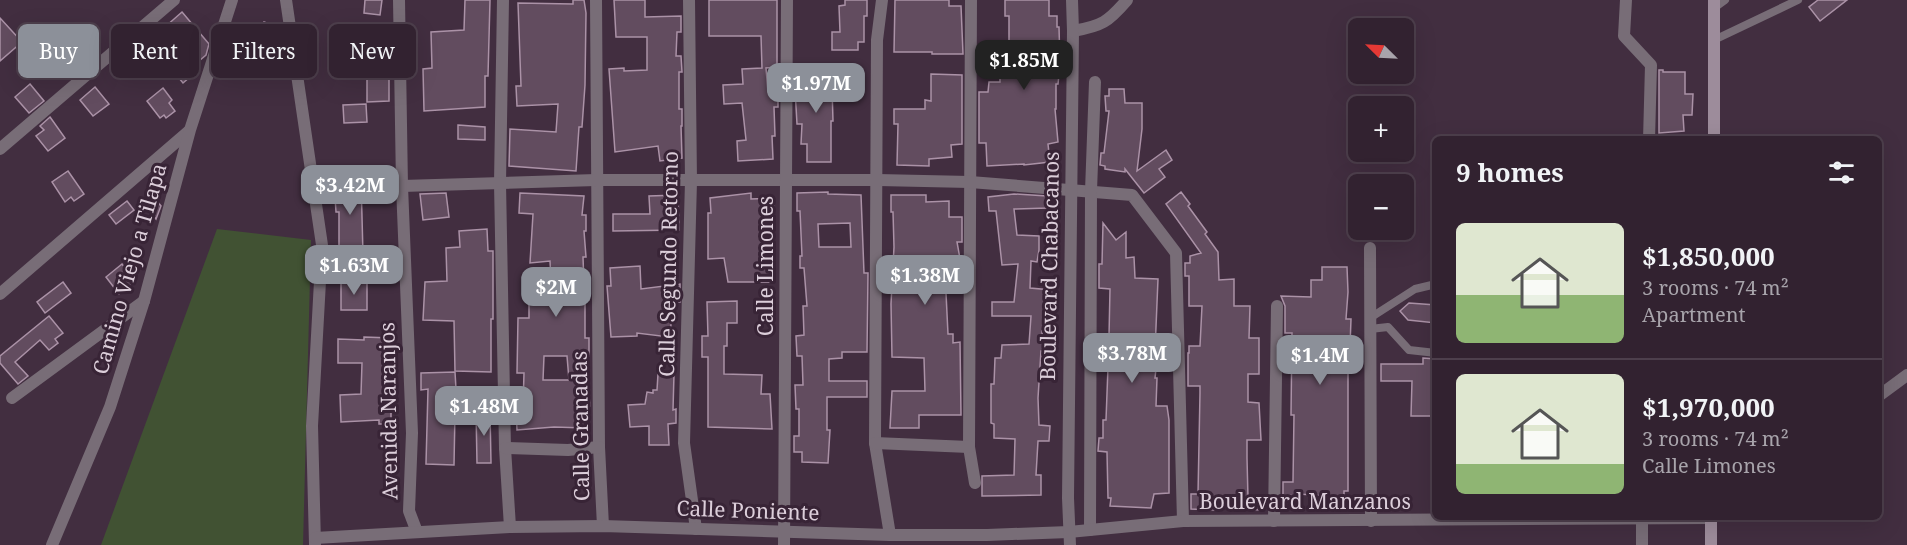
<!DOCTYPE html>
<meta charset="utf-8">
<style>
:root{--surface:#322230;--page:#3a2a38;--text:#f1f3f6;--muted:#a8a4ab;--line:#4d3f4c;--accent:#8c9099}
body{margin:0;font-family:"Noto Serif",serif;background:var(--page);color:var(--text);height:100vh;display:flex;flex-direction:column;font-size:22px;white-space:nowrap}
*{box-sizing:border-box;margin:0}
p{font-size:20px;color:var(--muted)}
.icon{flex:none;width:33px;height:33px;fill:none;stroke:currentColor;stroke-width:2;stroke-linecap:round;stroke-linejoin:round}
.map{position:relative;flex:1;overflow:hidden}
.sheet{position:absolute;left:1432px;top:136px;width:450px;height:384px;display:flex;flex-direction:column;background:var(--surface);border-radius:9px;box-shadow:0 6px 24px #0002,0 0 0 2px var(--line)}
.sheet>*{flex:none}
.guide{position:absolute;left:18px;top:24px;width:570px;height:54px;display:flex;gap:12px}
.needle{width:39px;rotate:294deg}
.fabs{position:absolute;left:1348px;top:18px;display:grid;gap:12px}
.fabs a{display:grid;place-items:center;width:66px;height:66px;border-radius:9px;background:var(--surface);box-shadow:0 6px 24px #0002,0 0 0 2px var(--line);font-size:30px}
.price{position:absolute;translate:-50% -51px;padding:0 14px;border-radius:12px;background:var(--accent);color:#fff;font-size:20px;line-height:39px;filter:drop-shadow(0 2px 3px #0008)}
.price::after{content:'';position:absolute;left:50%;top:36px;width:18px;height:14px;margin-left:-9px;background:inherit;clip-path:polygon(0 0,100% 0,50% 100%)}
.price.current{background:#222;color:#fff}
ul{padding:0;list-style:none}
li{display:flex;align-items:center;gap:18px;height:150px;padding:0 24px}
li+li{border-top:2px solid var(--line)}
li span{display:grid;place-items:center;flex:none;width:168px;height:120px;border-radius:9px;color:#555}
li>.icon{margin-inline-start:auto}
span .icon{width:72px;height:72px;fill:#fffc;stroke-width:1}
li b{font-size:26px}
h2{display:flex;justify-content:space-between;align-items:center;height:72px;padding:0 24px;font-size:26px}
.chip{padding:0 21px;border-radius:9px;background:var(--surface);box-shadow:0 6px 24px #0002,0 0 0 2px var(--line);font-size:21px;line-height:54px}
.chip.current{background:var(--accent);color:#fff}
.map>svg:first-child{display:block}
.green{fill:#415233}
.building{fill:#624c5f;stroke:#ab92a7;stroke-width:1.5;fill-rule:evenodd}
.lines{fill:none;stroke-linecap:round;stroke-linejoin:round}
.service{stroke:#786d77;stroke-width:8}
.minor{stroke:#786d77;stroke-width:12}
.secondary{stroke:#9d8c9b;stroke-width:12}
.labels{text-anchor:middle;stroke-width:6;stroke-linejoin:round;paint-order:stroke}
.street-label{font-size:21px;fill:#dcceda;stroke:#382436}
</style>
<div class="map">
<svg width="1907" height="545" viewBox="0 0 1907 545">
<rect width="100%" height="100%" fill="#422e40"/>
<polygon class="green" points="217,229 311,240 303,545 101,545"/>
<g class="building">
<polygon points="365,0 382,0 380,15 364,13"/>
<polygon points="465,0 490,0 488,76 485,76 485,107 424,111 423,69 432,68 431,32 464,30"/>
<polygon points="573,0 584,0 586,13 585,85 582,127 579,127 576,171 509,166 510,129 556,132 558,104 517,106 516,86 521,86 518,3 573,4"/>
<polygon points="614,0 645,0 645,17 681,16 681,32 677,32 676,56 681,56 682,72 679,72 679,109 682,109 682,126 681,126 682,158 660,161 658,146 615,152 609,69 624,68 624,71 647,70 647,37 616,37"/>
<polygon points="709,0 777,0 777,67 766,68 768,92 778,91 778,107 774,107 775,136 772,136 773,159 738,161 737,141 746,140 742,103 724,104 723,85 743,84 742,69 762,68 761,36 709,36"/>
<polygon points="845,0 867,0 867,16 864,16 864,42 858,42 858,50 832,50 832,32 840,32 839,6 845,5"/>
<polygon points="895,0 949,0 949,6 961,6 963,54 932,54 932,52 894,52"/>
<polygon points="1005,0 1049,0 1049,16 1057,16 1057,27 1059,27 1060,65 1058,84 1056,84 1056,109 1055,109 1058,142 1048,144 1050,162 1024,165 1024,164 987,166 986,143 979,143 979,92 988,92 989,82 1000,82 1000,76 1022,77 1023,54 1009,54 1009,16 1005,16"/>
<polygon points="1818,0 1847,0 1820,21 1809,7"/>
<polygon points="182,12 209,44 206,55 193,66 197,71 183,83 149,41"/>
<polygon points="0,18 22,42 0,61"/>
<polygon points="264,22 281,28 269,61 252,55"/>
<polygon points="391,29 391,42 374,44 372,31"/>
<polygon points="807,70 834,70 834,87 832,87 833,121 831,121 831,162 807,162 807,144 801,144 802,124 797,124 795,89 807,88"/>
<polygon points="1659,70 1663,70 1663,72 1685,72 1685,94 1693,94 1692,115 1683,115 1684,131 1659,133"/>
<polygon points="367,73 389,73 389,101 367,102"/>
<polygon points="931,74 962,75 962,144 951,145 952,157 929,159 929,166 897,165 898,124 894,124 894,109 925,109 925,100 931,101"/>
<polygon points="30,84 44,101 29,113 15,97"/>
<polygon points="95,87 109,104 93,116 80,100"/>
<polygon points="163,88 172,100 169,103 175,111 166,118 164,115 160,118 147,101"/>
<polygon points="1109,89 1124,89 1125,103 1142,103 1142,129 1137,171 1166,150 1172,160 1159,169 1165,177 1144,193 1125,169 1125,172 1105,169 1105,166 1100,165 1101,153 1104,153 1109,111 1106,111 1105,96 1109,96"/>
<polygon points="366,104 367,122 344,123 343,105"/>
<polygon points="50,117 65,138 48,151 36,136 44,130 40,126"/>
<polygon points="458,125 485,127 485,140 458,139"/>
<polygon points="68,171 84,194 74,201 71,197 65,202 52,182"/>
<polygon points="361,180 363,254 339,254 339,212 336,212 334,182"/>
<path d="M 828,192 L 828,194 L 861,195 L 864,273 L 868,273 L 867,352 L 842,352 L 842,358 L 829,359 L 829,381 L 867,381 L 867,397 L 827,397 L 827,430 L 830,430 L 828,463 L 802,462 L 802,452 L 794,452 L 794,436 L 799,436 L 799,409 L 796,409 L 795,385 L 803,385 L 802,356 L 797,356 L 796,336 L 804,335 L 803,306 L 807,306 L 804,268 L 800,268 L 800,256 L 802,256 L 800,211 L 797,211 L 797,193 ZM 850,223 L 851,247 L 819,247 L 818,224 Z"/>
<polygon points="1181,192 1190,204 1188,206 1207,232 1205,234 1218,252 1219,280 1234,279 1234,306 1250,306 1249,338 1259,338 1259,374 1248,374 1248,402 1259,403 1261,440 1247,440 1247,458 1248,498 1259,498 1259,510 1234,508 1214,508 1214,510 1191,509 1191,494 1198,494 1200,393 1200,386 1188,386 1188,353 1189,353 1189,346 1200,346 1202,306 1189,306 1189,276 1185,276 1185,263 1190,263 1190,256 1201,253 1166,204"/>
<polygon points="446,193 449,217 423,220 420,194"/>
<path d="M 520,193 L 584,196 L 582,215 L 586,215 L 586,231 L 584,231 L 586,257 L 583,257 L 584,285 L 589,286 L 589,300 L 585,300 L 585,338 L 589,338 L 589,356 L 585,356 L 590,406 L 585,406 L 585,428 L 554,427 L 517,430 L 516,408 L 523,407 L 524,373 L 517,373 L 518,318 L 529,318 L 529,301 L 552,301 L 550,261 L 530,263 L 533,214 L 519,213 ZM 544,356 L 567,356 L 569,380 L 543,380 Z"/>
<polygon points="751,193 751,199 774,198 774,282 728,282 724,258 708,259 708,213 711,213 710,198"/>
<polygon points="151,194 161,206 156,219 142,202"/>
<polygon points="1014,194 1047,196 1048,208 1014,209 1017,235 1039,236 1039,250 1037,262 1031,261 1030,288 1052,290 1049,331 1042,331 1043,351 1041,351 1038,398 1039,425 1050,426 1049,441 1038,441 1036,475 1041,475 1041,495 982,496 982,476 1014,475 1015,439 994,438 994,424 991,423 991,384 994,384 995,358 1001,358 1002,345 1029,344 1031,316 992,316 992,302 1014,302 1018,264 1002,265 996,211 989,211 988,197"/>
<polygon points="678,195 679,230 613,231 613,214 650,214 649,196"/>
<polygon points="891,195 926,195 926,202 949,201 949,217 962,217 962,242 957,242 962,270 961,290 946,293 948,334 953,334 953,343 960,342 961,415 919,415 919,428 890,428 892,391 925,391 924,358 892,357 891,304 894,247 893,212 891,212"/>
<polygon points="127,201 134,210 116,224 109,215"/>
<polygon points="1103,223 1116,240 1126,232 1126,258 1134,257 1135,278 1158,279 1155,351 1157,359 1155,378 1157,378 1156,406 1167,406 1169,420 1169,493 1154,494 1151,508 1110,506 1111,498 1108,498 1107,452 1098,451 1099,438 1103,438 1103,420 1106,420 1108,367 1099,367 1099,336 1109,336 1110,289 1099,288 1099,264 1102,264"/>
<polygon points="487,229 488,251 493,251 493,319 491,319 491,372 455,371 454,321 423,320 425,282 447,281 446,248 460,247 459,231"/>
<polygon points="365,255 393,256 392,275 365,274"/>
<polygon points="122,264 135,281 119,294 106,277"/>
<polygon points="640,266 641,289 680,284 680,302 676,302 674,319 672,319 669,337 637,333 637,336 611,337 607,286 611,286 610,268"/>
<polygon points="1322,267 1347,267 1348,292 1346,319 1351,319 1350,346 1353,346 1353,359 1348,359 1348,491 1344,491 1344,497 1298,494 1298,496 1283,495 1283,482 1293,482 1294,415 1291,415 1292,333 1285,333 1285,306 1281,296 1311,297 1311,280 1322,280"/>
<polygon points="63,282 71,293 45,313 37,302"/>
<rect x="341" y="283" width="26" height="27"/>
<polygon points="737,301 737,323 727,323 727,346 724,346 724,374 762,375 761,394 770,394 772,429 708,427 708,357 702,357 702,336 708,336 707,302"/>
<polygon points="1409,303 1436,305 1436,323 1408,320 1400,311"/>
<polygon points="49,316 63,333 55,339 58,343 49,350 40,340 15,362 28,376 18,384 0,363 0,356"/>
<polygon points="364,337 391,338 387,397 391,397 391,424 379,424 379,420 341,422 340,395 361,394 362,363 338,363 338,339 364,340"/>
<polygon points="1423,358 1436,359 1434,416 1411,416 1412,381 1381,381 1381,364 1423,364"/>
<polygon points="455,372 456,389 446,389 446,412 455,412 454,465 426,464 428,389 421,390 421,373"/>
<polygon points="658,374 674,374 673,410 676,409 676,423 668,424 669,445 649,445 649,426 630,427 628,405 645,404 647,392 653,393 653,390 657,390"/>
<polygon points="476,411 490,411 491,463 477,463"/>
</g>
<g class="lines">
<g class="service">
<polyline points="1714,8 1725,0"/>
<polyline points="1714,40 1798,0"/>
<polyline points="1370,318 1415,289 1436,284"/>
<polyline points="1370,329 1388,327 1409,350 1436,353"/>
</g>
<g class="minor">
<polyline points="286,0 322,245 312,426 315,544"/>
<polyline points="399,0 402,186 412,433 409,511 417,532"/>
<polyline points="503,0 500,183 505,448 510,527"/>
<polyline points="596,0 599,447 603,526"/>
<polyline points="689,0 691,181 684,443 696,529"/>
<polyline points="882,0 877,40 875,443 890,535"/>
<polyline points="971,0 969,447 975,483"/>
<polyline points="1626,0 1624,36 1651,65 1649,140"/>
<path d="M 1073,31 C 1102,26 1108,22 1127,0"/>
<polyline points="0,149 174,0"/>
<polyline points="402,186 596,180 878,180 970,182 1132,195 1176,253 1183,521"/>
<polyline points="1370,248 1371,521"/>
<polyline points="0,294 189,131"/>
<polyline points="1880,395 1907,375"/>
<polyline points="12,398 144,301"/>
<polyline points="875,443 969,447"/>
<polyline points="505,448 568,450 599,447"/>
<polyline points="1274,521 1277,306"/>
<polyline points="1090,530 1091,191 1095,82"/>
<polyline points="315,538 510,527 603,526 890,535 987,535 1069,532 1183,521 1711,518"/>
<polyline points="52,545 110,407 144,301 190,130 232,0"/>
<polyline points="784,545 787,0"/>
<polyline points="1070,545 1068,498 1073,31 1072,0"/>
<polyline points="1642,545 1642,518"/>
</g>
<g class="secondary">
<polyline points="1714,140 1714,0"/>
<polyline points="1711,545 1711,518"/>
</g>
</g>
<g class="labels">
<g class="street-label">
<text transform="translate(669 264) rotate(-89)" y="7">Calle Segundo Retorno</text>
<text transform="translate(766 266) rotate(-90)" y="7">Calle Limones</text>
<text transform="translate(1050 266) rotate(-89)" y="7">Boulevard Chabacanos</text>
<text transform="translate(130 269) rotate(-74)" y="7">Camino Viejo a Tilapa</text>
<text transform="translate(389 411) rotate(-91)" y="7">Avenida Naranjos</text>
<text transform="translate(581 426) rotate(-91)" y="7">Calle Granadas</text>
<text x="1305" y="509">Boulevard Manzanos</text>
<text transform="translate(748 511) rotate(2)" y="7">Calle Poniente</text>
</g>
</g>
</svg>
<div class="fabs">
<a><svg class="needle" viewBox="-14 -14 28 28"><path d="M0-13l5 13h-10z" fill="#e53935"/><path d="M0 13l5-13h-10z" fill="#a8a4ab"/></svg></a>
<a>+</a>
<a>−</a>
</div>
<b class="price current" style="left:1024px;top:91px">$1.85M</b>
<b class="price" style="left:816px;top:114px">$1.97M</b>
<b class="price" style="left:350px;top:216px">$3.42M</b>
<b class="price" style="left:354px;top:296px">$1.63M</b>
<b class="price" style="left:925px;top:306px">$1.38M</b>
<b class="price" style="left:556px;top:318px">$2M</b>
<b class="price" style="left:1132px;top:384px">$3.78M</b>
<b class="price" style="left:1320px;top:386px">$1.4M</b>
<b class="price" style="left:484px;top:437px">$1.48M</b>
<div class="guide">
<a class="chip current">Buy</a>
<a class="chip">Rent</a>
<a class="chip">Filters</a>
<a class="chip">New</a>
</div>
<section class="sheet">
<h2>9 homes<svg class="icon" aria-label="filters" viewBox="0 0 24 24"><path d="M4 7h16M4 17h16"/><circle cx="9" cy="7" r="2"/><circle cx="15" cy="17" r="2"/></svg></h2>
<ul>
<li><span style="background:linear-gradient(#dfe7d0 60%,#8fb573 0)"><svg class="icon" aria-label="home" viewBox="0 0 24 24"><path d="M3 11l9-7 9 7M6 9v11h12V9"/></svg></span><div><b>$1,850,000</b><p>3 rooms · 74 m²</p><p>Apartment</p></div></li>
<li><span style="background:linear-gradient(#dfe7d0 75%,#8fb573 0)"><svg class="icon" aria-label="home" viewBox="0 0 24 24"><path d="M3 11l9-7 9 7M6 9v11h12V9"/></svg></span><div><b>$1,970,000</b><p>3 rooms · 74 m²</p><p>Calle Limones</p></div></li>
</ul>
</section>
</div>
